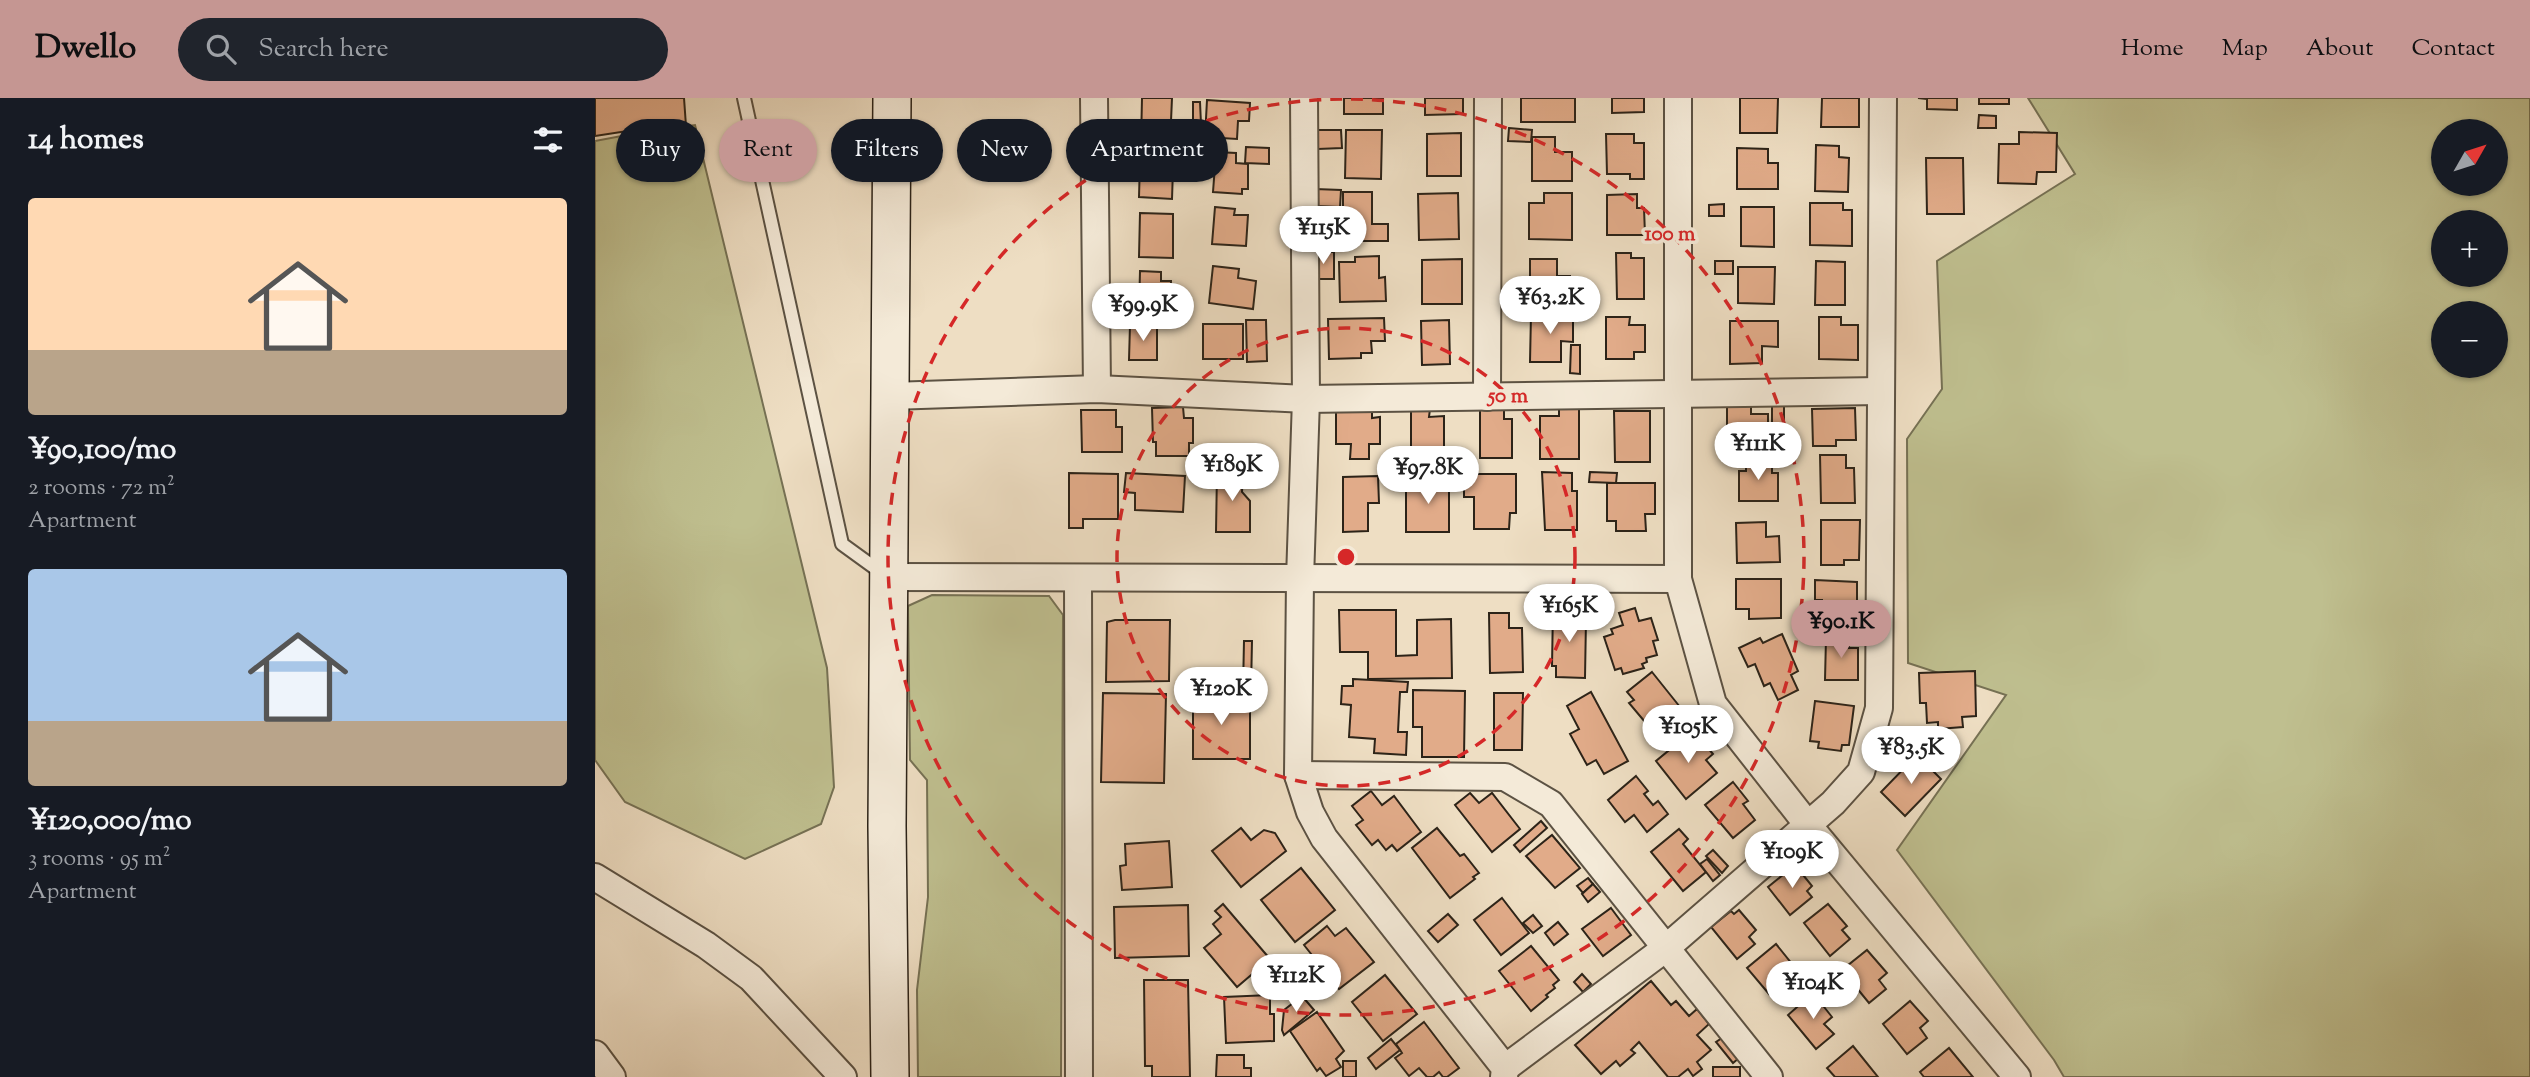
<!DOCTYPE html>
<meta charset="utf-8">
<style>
:root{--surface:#171b24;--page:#20242c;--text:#f1f3f6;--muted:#9ea1a6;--accent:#c59692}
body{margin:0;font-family:"Sorts Mill Goudy",serif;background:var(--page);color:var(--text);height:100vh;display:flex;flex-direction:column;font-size:26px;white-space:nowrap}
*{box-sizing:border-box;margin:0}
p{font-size:23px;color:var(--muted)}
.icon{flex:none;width:38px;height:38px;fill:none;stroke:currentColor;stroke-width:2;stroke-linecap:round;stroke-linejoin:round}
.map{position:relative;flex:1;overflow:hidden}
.drawer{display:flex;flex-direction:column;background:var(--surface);width:595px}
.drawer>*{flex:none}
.top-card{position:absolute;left:21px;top:21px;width:665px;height:63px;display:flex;gap:14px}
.needle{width:46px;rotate:51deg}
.tools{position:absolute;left:1836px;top:21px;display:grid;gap:14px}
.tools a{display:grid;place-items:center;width:77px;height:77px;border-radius:50%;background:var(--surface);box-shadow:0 2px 5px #0004;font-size:35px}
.price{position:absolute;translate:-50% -60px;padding:0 16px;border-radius:24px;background:#fff;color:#222;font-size:23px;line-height:46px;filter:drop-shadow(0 2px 4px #0008)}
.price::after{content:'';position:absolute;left:50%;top:42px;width:21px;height:16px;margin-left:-10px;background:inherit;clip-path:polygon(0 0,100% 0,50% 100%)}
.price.current{background:var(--accent);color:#111}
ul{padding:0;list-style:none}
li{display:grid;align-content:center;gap:14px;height:371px;padding:0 28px}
li span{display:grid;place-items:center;height:217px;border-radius:7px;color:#555}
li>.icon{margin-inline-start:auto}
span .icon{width:126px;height:126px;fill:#fffc;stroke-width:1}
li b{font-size:30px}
h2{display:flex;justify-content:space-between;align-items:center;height:84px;padding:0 28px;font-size:30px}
.pill{padding:0 24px;border-radius:32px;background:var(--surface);box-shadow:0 2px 5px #0004;font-size:24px;line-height:63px}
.pill.current{background:var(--accent);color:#111}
header{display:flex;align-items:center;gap:42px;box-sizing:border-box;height:98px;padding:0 35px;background:var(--accent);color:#111}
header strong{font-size:33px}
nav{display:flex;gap:38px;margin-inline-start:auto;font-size:24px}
.search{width:490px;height:63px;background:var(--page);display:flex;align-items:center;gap:18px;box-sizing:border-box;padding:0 24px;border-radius:38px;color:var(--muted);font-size:26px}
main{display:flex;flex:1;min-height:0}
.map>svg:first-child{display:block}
.green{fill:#bfbf8f;stroke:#767154;stroke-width:2;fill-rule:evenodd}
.building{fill:#e1ab89;stroke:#2c2318;stroke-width:2}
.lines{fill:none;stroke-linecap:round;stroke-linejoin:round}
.lane-casing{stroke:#5c5243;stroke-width:16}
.street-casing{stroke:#5c5243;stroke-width:30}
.secondary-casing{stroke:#2c2318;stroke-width:40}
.lane{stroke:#f4ead8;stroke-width:12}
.street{stroke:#f4ead8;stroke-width:26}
.secondary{stroke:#f4ead8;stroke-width:37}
.ring{fill:none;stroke:#d62828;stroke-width:3.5;stroke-dasharray:12 9}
.centre{fill:#d62828;stroke:#f4ead8;stroke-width:3.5}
.ring-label{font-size:21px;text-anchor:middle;font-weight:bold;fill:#d62828;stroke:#f4ead8;stroke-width:7;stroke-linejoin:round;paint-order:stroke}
</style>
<header>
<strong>Dwello</strong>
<div class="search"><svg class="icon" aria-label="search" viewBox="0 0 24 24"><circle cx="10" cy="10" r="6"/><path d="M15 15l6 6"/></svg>Search here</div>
<nav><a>Home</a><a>Map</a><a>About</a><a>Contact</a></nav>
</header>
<main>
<section class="drawer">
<h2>14 homes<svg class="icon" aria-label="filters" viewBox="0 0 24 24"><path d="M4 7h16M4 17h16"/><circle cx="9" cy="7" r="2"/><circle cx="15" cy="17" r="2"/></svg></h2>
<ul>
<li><span style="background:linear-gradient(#ffd9b3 70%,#b9a48a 0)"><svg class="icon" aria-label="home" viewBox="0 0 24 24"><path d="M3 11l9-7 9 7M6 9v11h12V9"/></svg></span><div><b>¥90,100/mo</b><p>2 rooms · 72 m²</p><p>Apartment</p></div></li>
<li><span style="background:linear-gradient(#a9c7e8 70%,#b9a48a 0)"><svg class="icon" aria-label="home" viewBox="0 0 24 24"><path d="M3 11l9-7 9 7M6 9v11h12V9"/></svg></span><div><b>¥120,000/mo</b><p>3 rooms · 95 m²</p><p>Apartment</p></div></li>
</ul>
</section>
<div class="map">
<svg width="1935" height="979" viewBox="0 0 1935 979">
<rect width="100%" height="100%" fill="#eedec3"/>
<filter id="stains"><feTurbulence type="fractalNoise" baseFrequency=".00286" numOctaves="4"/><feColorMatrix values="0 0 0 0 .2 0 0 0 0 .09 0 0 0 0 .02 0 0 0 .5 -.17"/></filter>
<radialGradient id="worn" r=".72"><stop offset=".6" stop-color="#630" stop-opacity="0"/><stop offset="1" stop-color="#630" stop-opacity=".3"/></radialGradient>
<g class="green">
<path d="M 1433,0 L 1935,0 L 1935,979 L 1469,979 L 1459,962 L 1302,752 L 1411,597 L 1313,565 L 1312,341 L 1347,291 L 1342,163 L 1480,76 ZM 1848,33 L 1900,33 L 1900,86 L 1848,86 ZM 1848,124 L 1900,124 L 1900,177 L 1848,177 ZM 1848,215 L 1900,215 L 1900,268 L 1848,268 Z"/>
<polygon points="100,27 232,570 239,689 226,726 150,761 30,704 0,662 0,43 53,33"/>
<polygon points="337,497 454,498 468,517 466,979 323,979 322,892 333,799 332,682 315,662 313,508"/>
</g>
<g class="building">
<polygon points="0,0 89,0 91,28 52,30 0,38"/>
<polygon points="547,0 577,0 575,46 546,46"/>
<rect x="749" y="0" width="39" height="16"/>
<polygon points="830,0 868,0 868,16 830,17"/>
<rect x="926" y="0" width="54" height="24"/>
<polygon points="1017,0 1049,0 1049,14 1017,15"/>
<polygon points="1145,0 1183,0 1182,35 1145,35"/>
<polygon points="1227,0 1264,0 1264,29 1226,29"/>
<polygon points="1323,0 1362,0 1362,12 1332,11 1332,1"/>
<rect x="1384" y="0" width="30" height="6"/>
<polygon points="612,2 655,5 654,23 643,23 642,41 610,39"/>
<polygon points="598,4 605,4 606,26 598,26"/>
<polygon points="1384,17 1401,18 1401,30 1383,30"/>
<polygon points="914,30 937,32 936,44 913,43"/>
<polygon points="723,32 746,32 747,50 723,51"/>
<polygon points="751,32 787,32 786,81 750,80"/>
<polygon points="1424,34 1462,35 1461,74 1442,74 1441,86 1403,85 1404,46 1424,46"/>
<polygon points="866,35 866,78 832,78 832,36"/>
<polygon points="1011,36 1039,36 1039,45 1049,45 1049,81 1035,81 1035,76 1012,76"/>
<polygon points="937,39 960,39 960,54 977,54 977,83 937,83"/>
<polygon points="1221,47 1244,48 1244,59 1254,60 1253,94 1220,93"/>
<polygon points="651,49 674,50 674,66 650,65"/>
<polygon points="1142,50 1173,51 1173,65 1183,65 1183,91 1142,91"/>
<polygon points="621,54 641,55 641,65 653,66 653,91 647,91 647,96 618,94"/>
<polygon points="1331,60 1368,60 1369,116 1332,116"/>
<polygon points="545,63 569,63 569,70 578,71 577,101 544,99"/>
<polygon points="720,91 746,92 745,109 719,108"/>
<polygon points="748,94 777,94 777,126 793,126 793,143 748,143"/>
<polygon points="863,95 864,141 824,142 823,96"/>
<polygon points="949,95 977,95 977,142 934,141 934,105 949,105"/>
<polygon points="1042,96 1042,110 1049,110 1050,137 1012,137 1012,97"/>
<polygon points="1215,105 1248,105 1248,112 1257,112 1257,148 1215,147"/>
<polygon points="1129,106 1129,118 1114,118 1114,107"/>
<polygon points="620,109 640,111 639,117 653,117 651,148 617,146"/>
<polygon points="1146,109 1179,109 1179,149 1146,148"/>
<polygon points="545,115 578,116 578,160 544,159"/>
<rect x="717" y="154" width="22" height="27"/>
<polygon points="1021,155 1036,155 1036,160 1049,160 1049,201 1022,201"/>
<polygon points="784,158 784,180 790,179 791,203 745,204 744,164 760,164 760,159"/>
<polygon points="867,161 867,206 827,206 827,162"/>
<polygon points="935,161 962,161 962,178 975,178 975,204 935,203"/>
<rect x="1120" y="163" width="18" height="13"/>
<polygon points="1221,163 1250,164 1250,207 1220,207"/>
<polygon points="618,168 644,171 643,180 661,183 658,211 614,205"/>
<polygon points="1143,169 1180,169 1179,206 1143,205"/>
<polygon points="545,173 566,174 566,183 576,183 575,214 544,213"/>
<polygon points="936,216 978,216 978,244 966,243 966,264 935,264"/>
<polygon points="1011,219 1035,219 1034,227 1050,227 1050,254 1039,254 1039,261 1011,261"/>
<polygon points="1224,219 1246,219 1246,227 1263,227 1263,262 1224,261"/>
<polygon points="789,220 790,243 776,243 777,255 766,255 766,260 734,261 733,221"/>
<polygon points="651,222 671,222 672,263 652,264"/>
<polygon points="854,222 855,266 827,267 826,223"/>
<polygon points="1135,223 1183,223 1183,249 1167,248 1167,265 1135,266"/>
<rect x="608" y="226" width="40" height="35"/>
<polygon points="535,227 562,227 562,262 534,262"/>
<polygon points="976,247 985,247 985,276 975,275"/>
<polygon points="1177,304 1189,304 1189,328 1177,329"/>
<polygon points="741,308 777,308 777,320 785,319 785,346 774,346 774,361 755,361 756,346 741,346"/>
<polygon points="885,308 909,308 909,321 917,321 917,360 885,360"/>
<polygon points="1132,308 1156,308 1156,316 1173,316 1173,345 1132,346"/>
<polygon points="588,309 589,320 598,320 598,345 594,345 594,358 561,358 561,344 558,344 557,310"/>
<polygon points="964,309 984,309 984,361 945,361 945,318 964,318"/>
<polygon points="1260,310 1261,342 1241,342 1241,348 1218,348 1217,311"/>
<polygon points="816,311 835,311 834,319 849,318 849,361 816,361"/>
<polygon points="486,312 521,312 521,329 527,329 527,354 487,354"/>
<polygon points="1019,313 1055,313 1055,364 1020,364"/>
<polygon points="1225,357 1251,357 1251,370 1259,370 1260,405 1226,405"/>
<polygon points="1151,361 1177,361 1177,375 1183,375 1183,403 1144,403 1144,373 1151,373"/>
<polygon points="648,372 647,394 655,403 655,434 621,434 622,373"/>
<polygon points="947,374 977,375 977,393 982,393 982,432 950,432"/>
<polygon points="995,374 1022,375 1021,385 994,384"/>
<polygon points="474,375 523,376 523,421 488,421 488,430 474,430"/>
<polygon points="531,375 590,378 588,414 540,412 540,395 529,394"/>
<polygon points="869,376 921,376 921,415 915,415 914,431 879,431 879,399 869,399"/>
<polygon points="783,378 784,405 773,405 773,433 748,434 748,379"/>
<rect x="811" y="383" width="43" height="51"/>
<polygon points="1012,385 1060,385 1060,416 1050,416 1051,433 1021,433 1021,423 1012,423"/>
<polygon points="1226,422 1265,422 1264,462 1249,462 1249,467 1226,467"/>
<polygon points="1171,424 1171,439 1184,438 1185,464 1142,465 1141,425"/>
<polygon points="1141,481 1186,481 1186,520 1154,521 1154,511 1141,511"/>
<polygon points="1220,482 1262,484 1262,521 1227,520 1227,502 1220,502"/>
<polygon points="1040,510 1044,523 1056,520 1063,542 1058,543 1062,557 1051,560 1052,564 1047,566 1049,570 1028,576 1026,570 1020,572 1009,539 1018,536 1016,531 1028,527 1024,515"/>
<polygon points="958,511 983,511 983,521 991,521 990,580 961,579 961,568 957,568"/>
<polygon points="744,512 801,512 801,558 822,557 822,522 856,521 857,580 773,581 773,554 745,554"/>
<polygon points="894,515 914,515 914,530 927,530 928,574 895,575"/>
<polygon points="520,522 575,522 574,583 511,584 512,524"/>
<polygon points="1187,536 1203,573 1196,577 1203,592 1183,602 1175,585 1169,588 1160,566 1153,569 1144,550 1165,540 1168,545"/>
<polygon points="1231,540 1253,540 1254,550 1263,550 1263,582 1230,582"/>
<polygon points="649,543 657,543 656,591 648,591"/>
<polygon points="1380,573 1381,618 1367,619 1368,629 1343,631 1343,624 1332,625 1331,605 1325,605 1324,575"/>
<polygon points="1057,574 1089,614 1061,637 1034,605 1039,602 1032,594"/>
<polygon points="758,581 813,584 812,594 805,594 803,634 812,634 811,657 779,655 780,641 754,639 756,607 746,606 747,588 758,588"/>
<polygon points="818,592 870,593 869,659 827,659 827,629 818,629"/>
<polygon points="996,594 1033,663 1009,676 1001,662 992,667 975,636 984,631 972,608"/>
<polygon points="508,595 571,596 569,685 506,684"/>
<polygon points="899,595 928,595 927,652 899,652"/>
<rect x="598" y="597" width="57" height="64"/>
<polygon points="1220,603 1259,608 1254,647 1247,647 1246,653 1223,650 1224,644 1215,643"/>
<polygon points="1095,635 1104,646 1107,643 1118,656 1111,662 1122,675 1091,701 1061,663"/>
<polygon points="1322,657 1346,681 1310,718 1286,694"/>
<polygon points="1041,678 1053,693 1049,696 1058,707 1063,703 1073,716 1052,734 1039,717 1030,724 1013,702"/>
<polygon points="1138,684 1153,703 1148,706 1160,722 1138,740 1110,707"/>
<polygon points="776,693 787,707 799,698 826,734 802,753 797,747 791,752 783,742 777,747 761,727 768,722 757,708"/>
<polygon points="875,695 884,705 897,695 925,731 897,754 860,707"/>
<polygon points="946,723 952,730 925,754 919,747"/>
<polygon points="646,730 656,742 669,732 680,735 691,753 646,789 617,753"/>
<polygon points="842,730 865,758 869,756 884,775 878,779 880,781 855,800 817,750"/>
<polygon points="1084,731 1093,741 1088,746 1111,774 1088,793 1056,754"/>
<polygon points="957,737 985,770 960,790 931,758"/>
<polygon points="574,743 577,789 527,792 525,768 531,767 530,746"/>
<polygon points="1118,752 1133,768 1127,775 1111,758"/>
<polygon points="1112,761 1125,777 1118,783 1105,766"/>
<polygon points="1200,767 1217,788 1212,793 1217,799 1195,817 1173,789"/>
<polygon points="706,770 740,812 700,844 666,802"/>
<polygon points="993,780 998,786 988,795 982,788"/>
<polygon points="998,786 1005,794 993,804 987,796"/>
<polygon points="907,800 934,835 906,857 879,822"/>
<polygon points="628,806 675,861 642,889 609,850 626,836 618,826 626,819 620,813"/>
<polygon points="1233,806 1252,828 1247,832 1255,841 1235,858 1209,825"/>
<polygon points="593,807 594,858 520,860 519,809"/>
<polygon points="1016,810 1036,837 1008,858 987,831"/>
<polygon points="1144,812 1161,832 1154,839 1160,846 1142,861 1116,829 1136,813 1139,816"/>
<polygon points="853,816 863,827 843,844 833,833"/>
<polygon points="938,817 947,828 938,835 928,825"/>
<polygon points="963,824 973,836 959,847 950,835"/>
<polygon points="732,828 740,838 751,830 779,864 744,891 709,847"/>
<polygon points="1181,846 1202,872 1174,896 1152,870"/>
<polygon points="936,848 964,882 958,887 960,890 951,897 953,899 936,913 904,873"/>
<polygon points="1272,852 1292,875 1284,882 1291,891 1274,905 1247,872"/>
<polygon points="987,876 996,886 988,894 979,884"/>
<polygon points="790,877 822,916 788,943 757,904"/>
<polygon points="549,882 593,882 595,979 557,979 557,968 550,968"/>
<polygon points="1056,883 1076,907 1081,903 1094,918 1102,911 1114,926 1102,937 1116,952 1102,964 1107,971 1098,978 1093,971 1083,979 1073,979 1044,944 1036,952 1040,955 1025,968 1021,963 1006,976 980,947"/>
<polygon points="1218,895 1237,919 1229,926 1239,936 1221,951 1193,917"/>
<polygon points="675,897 675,916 679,916 679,943 631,945 629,899"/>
<polygon points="707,898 719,912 689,937 687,932 689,912"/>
<polygon points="1315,903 1333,923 1325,930 1332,940 1312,956 1288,926"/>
<polygon points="722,914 749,953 741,961 746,969 731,978 725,970 722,973 695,933"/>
<polygon points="829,924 864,970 852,979 848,979 844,974 838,979 832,979 824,970 814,978 800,960 807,955 801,946"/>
<polygon points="1127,940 1144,960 1138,965 1121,944"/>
<polygon points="796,941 805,952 781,971 773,960"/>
<polygon points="1258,948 1283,979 1240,979 1232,970"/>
<polygon points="1354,950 1378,979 1329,979 1325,974"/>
<polygon points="622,957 649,957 649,970 656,970 656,979 621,979"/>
<rect x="748" y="963" width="13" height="16"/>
<rect x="1118" y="969" width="27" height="10"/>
</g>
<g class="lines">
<g class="lane-casing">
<polyline id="lane" points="149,0 247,446 287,475"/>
</g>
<g class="street-casing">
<g id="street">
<polyline points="499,0 502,291"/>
<polyline points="709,0 711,301 705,481 703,677 715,714 729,740 910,970 909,979"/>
<polyline points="1083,0 1083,481 1118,606 1213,727 1422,979"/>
<polyline points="296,298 502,291 711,301 1285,293"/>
<polyline points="892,299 893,0"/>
<polyline points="293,479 1083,481"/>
<polyline points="483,480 484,979"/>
<polyline points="703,677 910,679 956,706 1174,979"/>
<polyline points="0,779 111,847 156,880 248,979"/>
<polyline points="0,956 17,979"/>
<polyline points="910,970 1071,850 1238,705 1266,674 1284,610 1288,0"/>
</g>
</g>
<g class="secondary-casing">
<polyline id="secondary" points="295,979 292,728 297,0"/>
</g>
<use href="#lane" class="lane"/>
<use href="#street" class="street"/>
<use href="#secondary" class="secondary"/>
</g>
<g class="ring">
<circle cx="751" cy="459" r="229"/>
<circle cx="751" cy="459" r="458"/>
</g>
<circle cx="751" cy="459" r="10" class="centre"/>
<g class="ring-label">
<text x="1075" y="142">100 m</text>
<text x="913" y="304">50 m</text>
</g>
<rect width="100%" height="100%" filter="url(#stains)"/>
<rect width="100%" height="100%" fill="url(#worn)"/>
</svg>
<div class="tools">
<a><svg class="needle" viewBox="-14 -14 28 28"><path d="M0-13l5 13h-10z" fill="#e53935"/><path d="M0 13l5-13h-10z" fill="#9ea1a6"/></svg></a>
<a>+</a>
<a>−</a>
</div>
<b class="price" style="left:728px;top:168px">¥115K</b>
<b class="price" style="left:955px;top:238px">¥63.2K</b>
<b class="price" style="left:548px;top:245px">¥99.9K</b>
<b class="price" style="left:1163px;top:384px">¥111K</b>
<b class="price" style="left:637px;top:405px">¥189K</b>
<b class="price" style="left:833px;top:408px">¥97.8K</b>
<b class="price" style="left:974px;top:546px">¥165K</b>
<b class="price current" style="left:1246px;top:562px">¥90.1K</b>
<b class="price" style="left:626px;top:629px">¥120K</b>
<b class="price" style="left:1093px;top:667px">¥105K</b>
<b class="price" style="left:1316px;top:688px">¥83.5K</b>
<b class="price" style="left:1197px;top:792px">¥109K</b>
<b class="price" style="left:701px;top:916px">¥112K</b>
<b class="price" style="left:1218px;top:923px">¥104K</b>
<div class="top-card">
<a class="pill">Buy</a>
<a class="pill current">Rent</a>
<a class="pill">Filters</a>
<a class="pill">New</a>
<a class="pill">Apartment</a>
</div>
</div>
</main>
